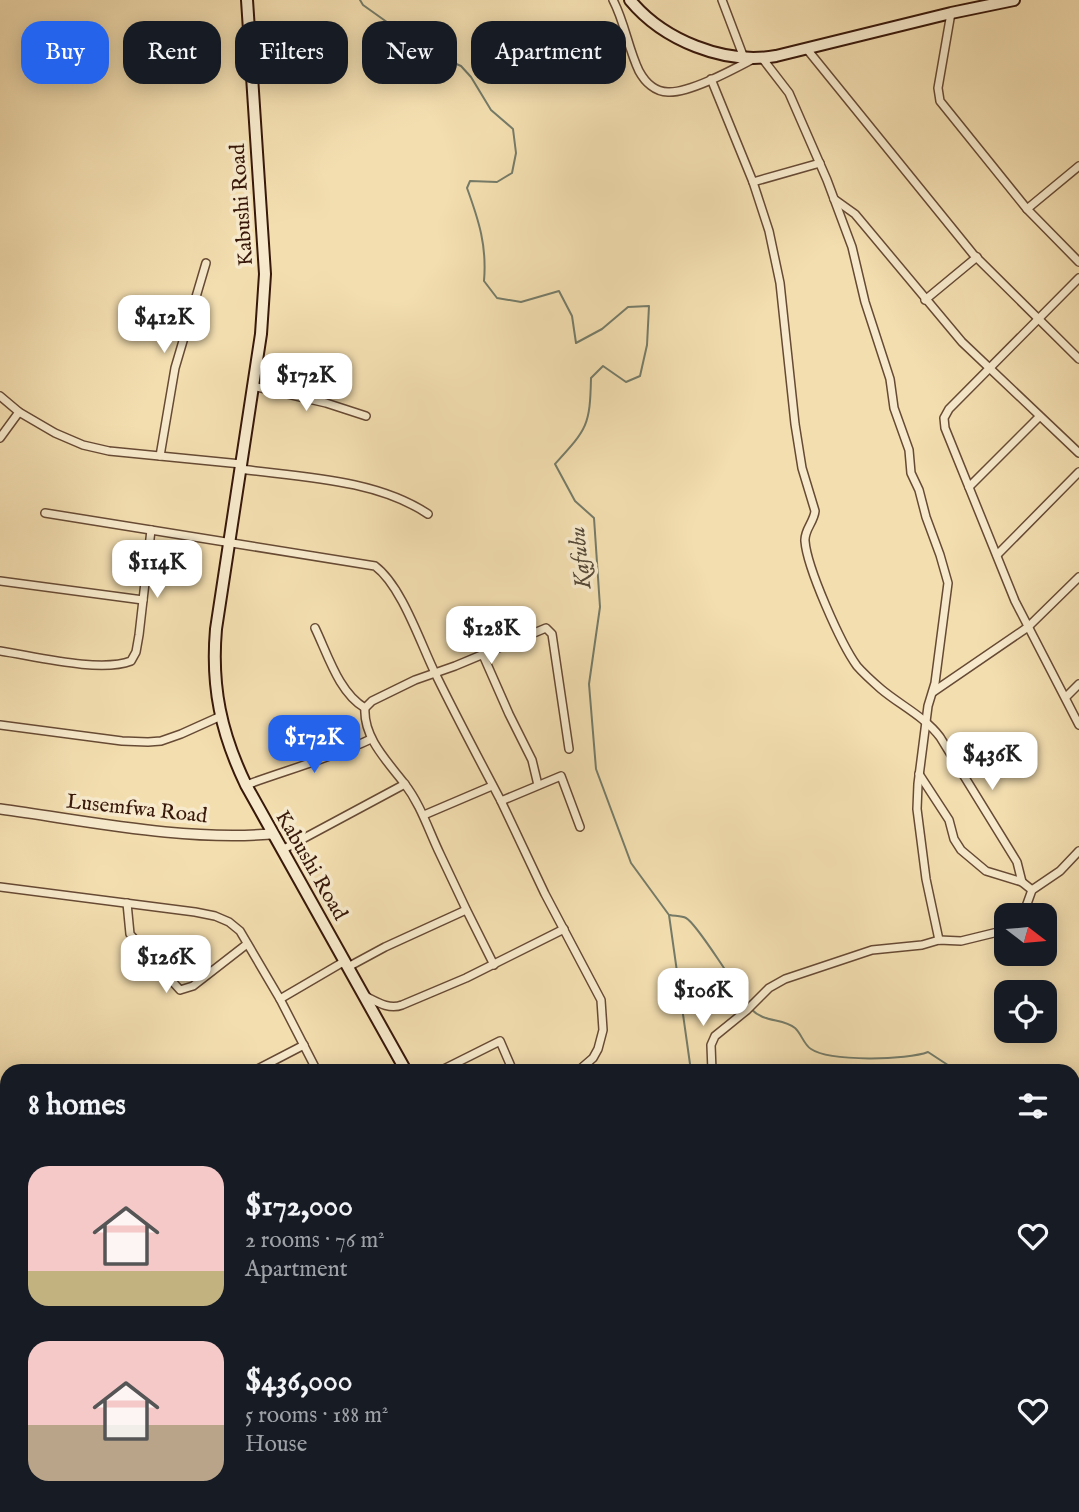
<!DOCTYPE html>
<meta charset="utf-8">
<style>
:root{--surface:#171b24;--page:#242831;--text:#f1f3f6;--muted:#9ea1a6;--accent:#2563eb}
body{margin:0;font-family:"IM FELL English",serif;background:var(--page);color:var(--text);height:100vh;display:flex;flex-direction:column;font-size:26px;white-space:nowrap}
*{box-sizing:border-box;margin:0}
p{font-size:23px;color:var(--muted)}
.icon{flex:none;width:38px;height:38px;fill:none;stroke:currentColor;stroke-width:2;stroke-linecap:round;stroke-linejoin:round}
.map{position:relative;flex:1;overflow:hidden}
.panel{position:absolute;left:0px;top:1064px;width:1080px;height:448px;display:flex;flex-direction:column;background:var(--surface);border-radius:21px 21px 0 0;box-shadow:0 4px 18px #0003}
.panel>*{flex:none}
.banner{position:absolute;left:21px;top:21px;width:700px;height:63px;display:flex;gap:14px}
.needle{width:46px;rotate:106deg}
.tools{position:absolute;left:994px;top:903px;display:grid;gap:14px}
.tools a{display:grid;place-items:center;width:63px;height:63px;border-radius:14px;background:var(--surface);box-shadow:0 4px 18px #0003;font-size:35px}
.price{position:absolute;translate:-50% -60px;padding:0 16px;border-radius:14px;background:#fff;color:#222;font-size:23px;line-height:46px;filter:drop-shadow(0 2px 4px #0008)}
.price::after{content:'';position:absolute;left:50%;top:42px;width:21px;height:16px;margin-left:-10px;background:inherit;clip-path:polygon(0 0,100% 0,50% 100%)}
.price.selected{background:var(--accent);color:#fff}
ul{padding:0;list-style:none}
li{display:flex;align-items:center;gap:21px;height:175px;padding:0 28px}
li span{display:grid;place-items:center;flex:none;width:196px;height:140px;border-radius:21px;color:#555}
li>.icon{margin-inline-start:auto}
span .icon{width:84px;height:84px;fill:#fffc;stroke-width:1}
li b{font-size:30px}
h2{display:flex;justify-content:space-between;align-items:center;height:84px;padding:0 28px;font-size:30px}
.pill{padding:0 24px;border-radius:21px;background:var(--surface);box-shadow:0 4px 18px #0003;font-size:24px;line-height:63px}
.pill.selected{background:var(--accent);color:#fff}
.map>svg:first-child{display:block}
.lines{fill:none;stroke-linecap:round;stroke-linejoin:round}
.stream{stroke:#757b68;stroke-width:2}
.minor-casing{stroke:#674a34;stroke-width:10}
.tertiary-casing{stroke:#674a34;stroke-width:12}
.secondary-casing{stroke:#38180a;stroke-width:14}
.minor{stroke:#f7eacc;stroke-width:7}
.tertiary{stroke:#f7eacc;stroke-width:9}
.secondary{stroke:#f7eacc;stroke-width:10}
.labels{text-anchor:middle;stroke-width:7;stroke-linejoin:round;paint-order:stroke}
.street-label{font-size:21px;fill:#38180a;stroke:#f7eacc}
.water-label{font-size:23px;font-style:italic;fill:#564a39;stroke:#f7eacc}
</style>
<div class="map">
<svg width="1079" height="1512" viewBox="0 0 1079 1512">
<rect width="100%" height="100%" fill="#f3deb0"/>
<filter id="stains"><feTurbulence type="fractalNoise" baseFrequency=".00286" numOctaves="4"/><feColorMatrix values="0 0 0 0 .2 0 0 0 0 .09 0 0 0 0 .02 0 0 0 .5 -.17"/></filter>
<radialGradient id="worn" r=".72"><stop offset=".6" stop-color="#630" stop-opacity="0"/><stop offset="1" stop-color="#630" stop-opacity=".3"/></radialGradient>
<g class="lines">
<g class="stream">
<path d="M 360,0 L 363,5 L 429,52 L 461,66 L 471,77 L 491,110 L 513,129 L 516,153 L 512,173 L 497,182 L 470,181 L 467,188 C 479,221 487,246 484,281 L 497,298 L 521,302 L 559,291 L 572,316 L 576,343 L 602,329 L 628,307 L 649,306 L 647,345 L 640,376 L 626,382 L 603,366 L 591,378 C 590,426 587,429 555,464 L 575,501 L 594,518 L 600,607 L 589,684 L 596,769 L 631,863 L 669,915 L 691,1071"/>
<path d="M 670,915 C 674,916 682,916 686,918 C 696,923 740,992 747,1005"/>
<path d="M 751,1009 C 764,1023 783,1018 795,1028 C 801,1033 804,1045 811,1049 C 830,1062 908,1060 928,1052 L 957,1071"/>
<polyline points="1073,1134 1079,1129"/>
<polyline points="936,1505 938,1512"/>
</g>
<g class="minor-casing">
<g id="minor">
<path d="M 613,0 C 625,23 628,48 639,71 C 645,82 655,92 668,92 C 690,93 734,69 753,59"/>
<polyline points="722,0 744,58"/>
<polyline points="951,13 938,88 940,101 1027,209 1079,262"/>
<polyline points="806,48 973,254 1079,359"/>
<polyline points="762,58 789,93 827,180 852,247 865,302 890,379 894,408 909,450 911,473 919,490 926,517 940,555 948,583 935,683 928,706 918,784 917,809 926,879 939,940"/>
<polyline points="711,79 753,182 820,163"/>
<path d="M 753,182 L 769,231 L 780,283 L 795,424 L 802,468 L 815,511 C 814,522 804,530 805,541 C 807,568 841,644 857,666 C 864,674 873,682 881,689 C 900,705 925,717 940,737 L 1017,862 L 1022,882"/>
<polyline points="834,199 855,214 962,342 1079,453"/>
<polyline points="1027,209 1079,166"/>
<polyline points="1079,278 949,409 944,418 945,428 1015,601 1079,725"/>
<polyline points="925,300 977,257"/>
<polyline points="252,386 326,403 366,416"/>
<polyline points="0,396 19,412 55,433 83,445 109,451 241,464"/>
<polyline points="0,438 19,412"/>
<polyline points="160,456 175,368 206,263"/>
<path d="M 240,469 C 300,477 376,479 428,514"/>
<polyline points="969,487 1039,417"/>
<path d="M 45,513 L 375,566 C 402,586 421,645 436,675 C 457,718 479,759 501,801 L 561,776 L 580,827"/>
<polyline points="997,555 1079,472"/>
<polyline points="0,581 143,600"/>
<path d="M 315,628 C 328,655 339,693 365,708"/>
<path d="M 0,651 C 34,656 100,673 131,661 L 136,652 L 139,635 L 151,530"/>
<polyline points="483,655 509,714 532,760 538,785"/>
<polyline points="933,692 1028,627 1079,577"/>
<polyline points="1066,697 1079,684"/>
<polyline points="0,725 122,741 148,742 161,741 181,734 221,716"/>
<polyline points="919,774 949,820 954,839 961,850 986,871 1022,882 1032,890"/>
<path d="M 246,785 C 287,770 331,758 371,739"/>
<polyline points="501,801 545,894 601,1000 603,1030 598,1049 593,1058 578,1071"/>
<polyline points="424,815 492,786"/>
<polyline points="282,850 405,784"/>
<polyline points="0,887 195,912 215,916 229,922 240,931 280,999 317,1071"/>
<polyline points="127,903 130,934 180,990 193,986 247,944"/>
<polyline points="1023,915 1032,890 1060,871 1079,851"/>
<path d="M 494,965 C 475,928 457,891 440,854 C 428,829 421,805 404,783 C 387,761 363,737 365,708 L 372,701 L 415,680 L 455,666 L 546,628 L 552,634 L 569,749"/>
<polyline points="348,967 385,947 466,910"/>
<path d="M 365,996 C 377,1002 389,1010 402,1005 L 466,978 L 564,929"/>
<polyline points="280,999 345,961"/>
<polyline points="254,1071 304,1045"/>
<polyline points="440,1071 500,1041 513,1071"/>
<polyline points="712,1071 711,1045 715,1036 747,1010 769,988 785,979 872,950 922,945 939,940 961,941 1006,930"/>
<polyline points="0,1161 7,1165"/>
<polyline points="1073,1210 1079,1212"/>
<polyline points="0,1236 7,1238"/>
<polyline points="0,1311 7,1313"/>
<polyline points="1073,1371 1079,1376"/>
<polyline points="0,1396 7,1398"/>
<polyline points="1073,1455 1077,1485 1074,1505"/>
<polyline points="0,1474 7,1476"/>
<polyline points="92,1505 106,1512"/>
<polyline points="244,1505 256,1512"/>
<polyline points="708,1505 710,1512"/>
<polyline points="9,1512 13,1505"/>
<polyline points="402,1512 405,1505"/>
<polyline points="478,1512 480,1505"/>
<polyline points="515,1512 517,1505"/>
</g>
</g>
<g class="tertiary-casing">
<path id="tertiary" d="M 0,809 C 89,821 181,841 271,834"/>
</g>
<g class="secondary-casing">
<g id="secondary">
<path d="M 247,0 L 265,274 L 261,334 L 216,629 C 211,687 221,733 246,785 L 406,1071"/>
<path d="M 630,0 C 663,40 724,65 776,56 L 951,13 L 1014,0"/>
<polyline points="594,1505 595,1512"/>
</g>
</g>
<use href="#minor" class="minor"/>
<use href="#tertiary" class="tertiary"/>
<use href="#secondary" class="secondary"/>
</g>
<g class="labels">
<g class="street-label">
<text transform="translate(241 205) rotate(-94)" y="7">Kabushi Road</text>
<text transform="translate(137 808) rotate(6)" y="7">Lusemfwa Road</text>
<text transform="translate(312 865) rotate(60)" y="7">Kabushi Road</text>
</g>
<g class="water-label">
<text transform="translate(579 558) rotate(-96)" y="8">Kafubu</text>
</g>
</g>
<rect width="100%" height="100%" filter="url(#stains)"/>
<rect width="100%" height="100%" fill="url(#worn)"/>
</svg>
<div class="tools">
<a><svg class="needle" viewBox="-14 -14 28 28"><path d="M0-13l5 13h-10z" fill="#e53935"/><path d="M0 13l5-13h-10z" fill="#9ea1a6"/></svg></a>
<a><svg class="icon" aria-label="locate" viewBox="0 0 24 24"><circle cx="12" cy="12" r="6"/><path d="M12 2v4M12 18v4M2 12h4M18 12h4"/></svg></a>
</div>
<b class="price" style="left:164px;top:355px">$412K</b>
<b class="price" style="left:306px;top:413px">$172K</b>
<b class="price" style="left:157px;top:600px">$114K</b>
<b class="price" style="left:491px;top:666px">$128K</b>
<b class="price selected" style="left:314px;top:775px">$172K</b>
<b class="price" style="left:992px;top:792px">$436K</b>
<b class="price" style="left:166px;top:995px">$126K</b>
<b class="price" style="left:703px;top:1028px">$106K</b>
<div class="banner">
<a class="pill selected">Buy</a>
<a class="pill">Rent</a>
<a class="pill">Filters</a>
<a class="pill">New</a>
<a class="pill">Apartment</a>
</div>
<section class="panel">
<h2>8 homes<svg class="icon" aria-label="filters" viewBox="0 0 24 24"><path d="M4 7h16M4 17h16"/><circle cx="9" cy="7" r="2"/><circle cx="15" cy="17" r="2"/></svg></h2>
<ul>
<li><span style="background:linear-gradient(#f6c9c9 75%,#c2b280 0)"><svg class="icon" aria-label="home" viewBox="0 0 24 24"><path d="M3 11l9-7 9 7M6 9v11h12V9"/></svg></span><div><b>$172,000</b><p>2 rooms · 76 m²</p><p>Apartment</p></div><svg class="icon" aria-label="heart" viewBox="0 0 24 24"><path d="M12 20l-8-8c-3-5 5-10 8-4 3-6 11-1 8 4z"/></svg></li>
<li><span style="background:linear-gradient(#f6c9c9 60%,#b9a48a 0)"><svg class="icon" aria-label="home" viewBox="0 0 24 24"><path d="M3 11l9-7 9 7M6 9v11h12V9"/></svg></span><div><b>$436,000</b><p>5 rooms · 188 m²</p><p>House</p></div><svg class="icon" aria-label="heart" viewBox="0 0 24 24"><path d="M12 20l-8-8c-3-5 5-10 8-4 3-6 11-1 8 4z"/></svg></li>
</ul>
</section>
</div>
